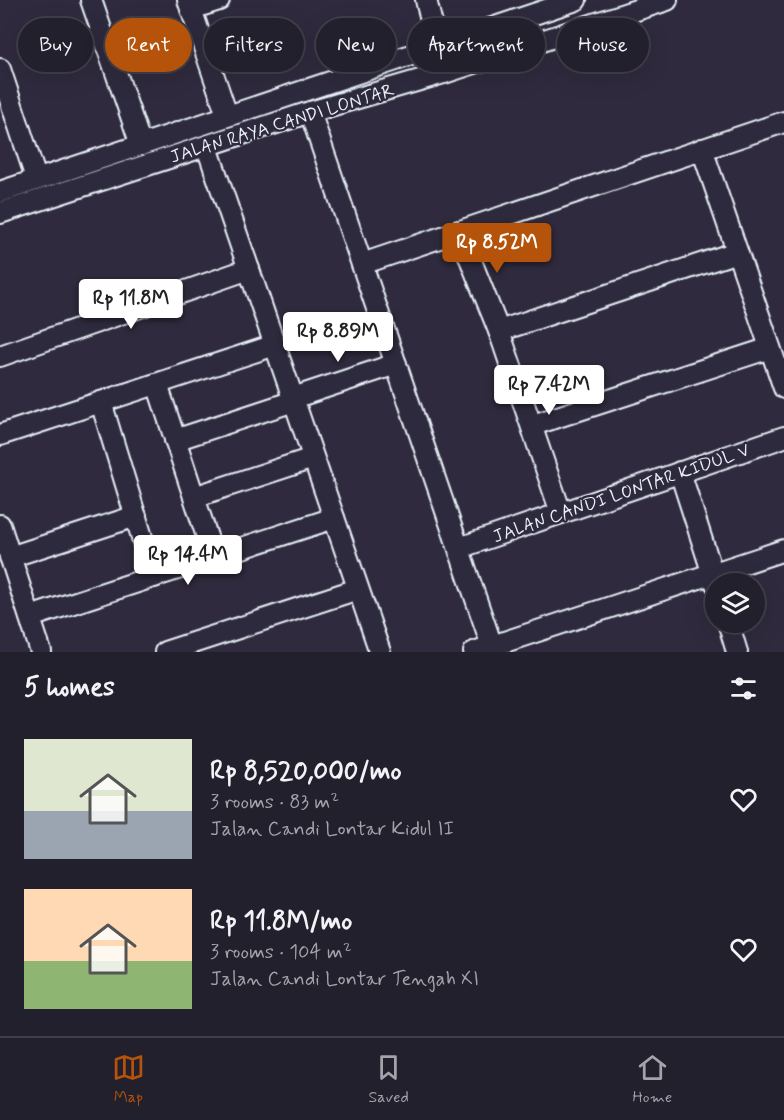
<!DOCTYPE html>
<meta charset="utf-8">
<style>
:root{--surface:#23202e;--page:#2f2d3a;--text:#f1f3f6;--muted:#a3a3aa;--line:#403e4a;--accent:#b45309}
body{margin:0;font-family:Mynerve,sans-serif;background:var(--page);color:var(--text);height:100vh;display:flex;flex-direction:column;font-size:22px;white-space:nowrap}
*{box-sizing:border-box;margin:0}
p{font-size:20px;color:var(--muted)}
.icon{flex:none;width:33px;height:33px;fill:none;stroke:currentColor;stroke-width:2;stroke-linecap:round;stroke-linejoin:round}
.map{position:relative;height:652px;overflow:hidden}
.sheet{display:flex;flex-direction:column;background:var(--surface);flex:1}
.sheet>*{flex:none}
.top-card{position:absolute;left:18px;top:18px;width:748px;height:54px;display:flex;gap:12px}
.buttons{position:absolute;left:705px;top:573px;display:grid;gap:12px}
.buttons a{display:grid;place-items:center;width:60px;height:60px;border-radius:50%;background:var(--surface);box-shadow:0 6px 24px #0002,0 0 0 2px var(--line);font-size:30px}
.price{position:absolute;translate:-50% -51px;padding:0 14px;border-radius:6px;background:#fff;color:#222;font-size:20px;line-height:39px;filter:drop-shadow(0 2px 3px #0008)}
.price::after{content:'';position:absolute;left:50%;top:36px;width:18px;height:14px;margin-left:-9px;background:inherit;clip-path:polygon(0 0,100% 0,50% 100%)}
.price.active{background:var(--accent);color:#fff}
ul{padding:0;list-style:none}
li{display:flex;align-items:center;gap:18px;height:150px;padding:0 24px}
li span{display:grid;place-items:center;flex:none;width:168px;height:120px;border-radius:0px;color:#555}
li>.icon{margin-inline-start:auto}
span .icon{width:72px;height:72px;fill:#fffc;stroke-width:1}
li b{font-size:26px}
h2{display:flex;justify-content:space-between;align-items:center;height:72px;padding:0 24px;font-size:26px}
.tag{padding:0 21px;border-radius:27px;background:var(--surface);box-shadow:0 6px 24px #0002,0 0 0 2px var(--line);font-size:21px;line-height:54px}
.tag.active{background:var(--accent);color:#fff}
.menu{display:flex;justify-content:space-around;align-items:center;height:84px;border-top:2px solid var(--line);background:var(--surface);font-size:16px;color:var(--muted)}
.menu a{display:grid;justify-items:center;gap:3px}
.menu .active{color:var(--accent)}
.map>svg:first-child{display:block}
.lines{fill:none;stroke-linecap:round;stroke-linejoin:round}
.minor-casing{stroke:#e8f1f8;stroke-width:24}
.minor{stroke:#2f2a3d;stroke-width:20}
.labels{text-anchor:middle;stroke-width:4.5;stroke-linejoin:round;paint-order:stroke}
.street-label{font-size:18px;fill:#e8f1f8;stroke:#2f2a3d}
</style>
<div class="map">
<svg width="784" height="652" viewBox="0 0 784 652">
<rect width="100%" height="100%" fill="#2f2a3d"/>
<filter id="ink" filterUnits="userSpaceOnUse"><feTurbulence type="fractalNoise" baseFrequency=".0167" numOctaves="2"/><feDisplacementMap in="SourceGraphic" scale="12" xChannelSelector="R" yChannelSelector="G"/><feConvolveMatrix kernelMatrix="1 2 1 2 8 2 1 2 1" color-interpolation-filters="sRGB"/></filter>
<g filter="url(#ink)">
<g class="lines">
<g class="minor-casing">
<g id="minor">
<polyline points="91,0 141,145"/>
<polyline points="188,0 227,115"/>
<polyline points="426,0 444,73"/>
<polyline points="191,9 219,0"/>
<polyline points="0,69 36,178"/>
<polyline points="310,112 494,652"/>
<polyline points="207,147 380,652"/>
<polyline points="702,149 784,388"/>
<polyline points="0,192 576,0"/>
<polyline points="0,213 310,112 444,73 667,0"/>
<polyline points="459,231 499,331 561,513"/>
<polyline points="362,264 784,122"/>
<polyline points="499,331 737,252"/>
<polyline points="0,356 249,269"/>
<polyline points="157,384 214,558"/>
<polyline points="293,398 396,364"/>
<polyline points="101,402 154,577"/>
<polyline points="533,425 770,348"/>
<polyline points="0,435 275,345"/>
<polyline points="175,440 294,401"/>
<polyline points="680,472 716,584"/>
<polyline points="194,497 313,458"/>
<polyline points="0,525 41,652"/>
<polyline points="459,548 784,437"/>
<polyline points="10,557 136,516"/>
<polyline points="30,617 334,518"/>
<polyline points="728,622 737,652"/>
<polyline points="165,652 358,589"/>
<polyline points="474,652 784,550"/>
</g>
</g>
<use href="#minor" class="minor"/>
</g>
</g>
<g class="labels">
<g class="street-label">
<text transform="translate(282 123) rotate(-17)" y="6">JALAN RAYA CANDI LONTAR</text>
<text transform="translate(621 493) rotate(-19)" y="6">JALAN CANDI LONTAR KIDUL V</text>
</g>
</g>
</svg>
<div class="buttons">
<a><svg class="icon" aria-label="layers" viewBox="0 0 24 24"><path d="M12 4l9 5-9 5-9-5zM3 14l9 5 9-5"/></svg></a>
</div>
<b class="price active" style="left:497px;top:274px">Rp 8.52M</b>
<b class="price" style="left:131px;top:330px">Rp 11.8M</b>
<b class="price" style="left:338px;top:363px">Rp 8.89M</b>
<b class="price" style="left:549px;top:416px">Rp 7.42M</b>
<b class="price" style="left:188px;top:586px">Rp 14.4M</b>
<div class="top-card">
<a class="tag">Buy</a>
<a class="tag active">Rent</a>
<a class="tag">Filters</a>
<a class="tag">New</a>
<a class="tag">Apartment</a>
<a class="tag">House</a>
</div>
</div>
<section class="sheet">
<h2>5 homes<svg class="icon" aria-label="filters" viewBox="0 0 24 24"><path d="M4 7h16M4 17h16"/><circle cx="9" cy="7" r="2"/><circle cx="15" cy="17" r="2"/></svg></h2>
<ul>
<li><span style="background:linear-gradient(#dfe7d0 60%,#9aa5b1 0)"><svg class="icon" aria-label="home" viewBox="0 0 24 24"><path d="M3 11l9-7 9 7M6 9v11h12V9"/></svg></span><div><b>Rp 8,520,000/mo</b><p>3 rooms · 83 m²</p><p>Jalan Candi Lontar Kidul II</p></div><svg class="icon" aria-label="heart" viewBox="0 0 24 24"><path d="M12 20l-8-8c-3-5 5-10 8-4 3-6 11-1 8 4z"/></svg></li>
<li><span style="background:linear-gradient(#ffd9b3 60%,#8fb573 0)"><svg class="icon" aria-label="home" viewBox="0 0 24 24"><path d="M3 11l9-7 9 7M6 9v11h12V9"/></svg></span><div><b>Rp 11.8M/mo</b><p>3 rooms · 104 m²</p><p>Jalan Candi Lontar Tengah XI</p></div><svg class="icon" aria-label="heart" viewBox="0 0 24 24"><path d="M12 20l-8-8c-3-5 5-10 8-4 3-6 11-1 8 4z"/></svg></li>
</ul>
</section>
<nav class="menu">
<a class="active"><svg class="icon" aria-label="map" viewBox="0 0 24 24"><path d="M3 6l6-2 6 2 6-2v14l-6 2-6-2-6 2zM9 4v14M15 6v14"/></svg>Map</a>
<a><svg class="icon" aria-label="saved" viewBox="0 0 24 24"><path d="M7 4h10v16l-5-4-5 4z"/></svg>Saved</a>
<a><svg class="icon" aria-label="home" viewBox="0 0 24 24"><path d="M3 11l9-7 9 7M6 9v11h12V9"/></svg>Home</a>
</nav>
